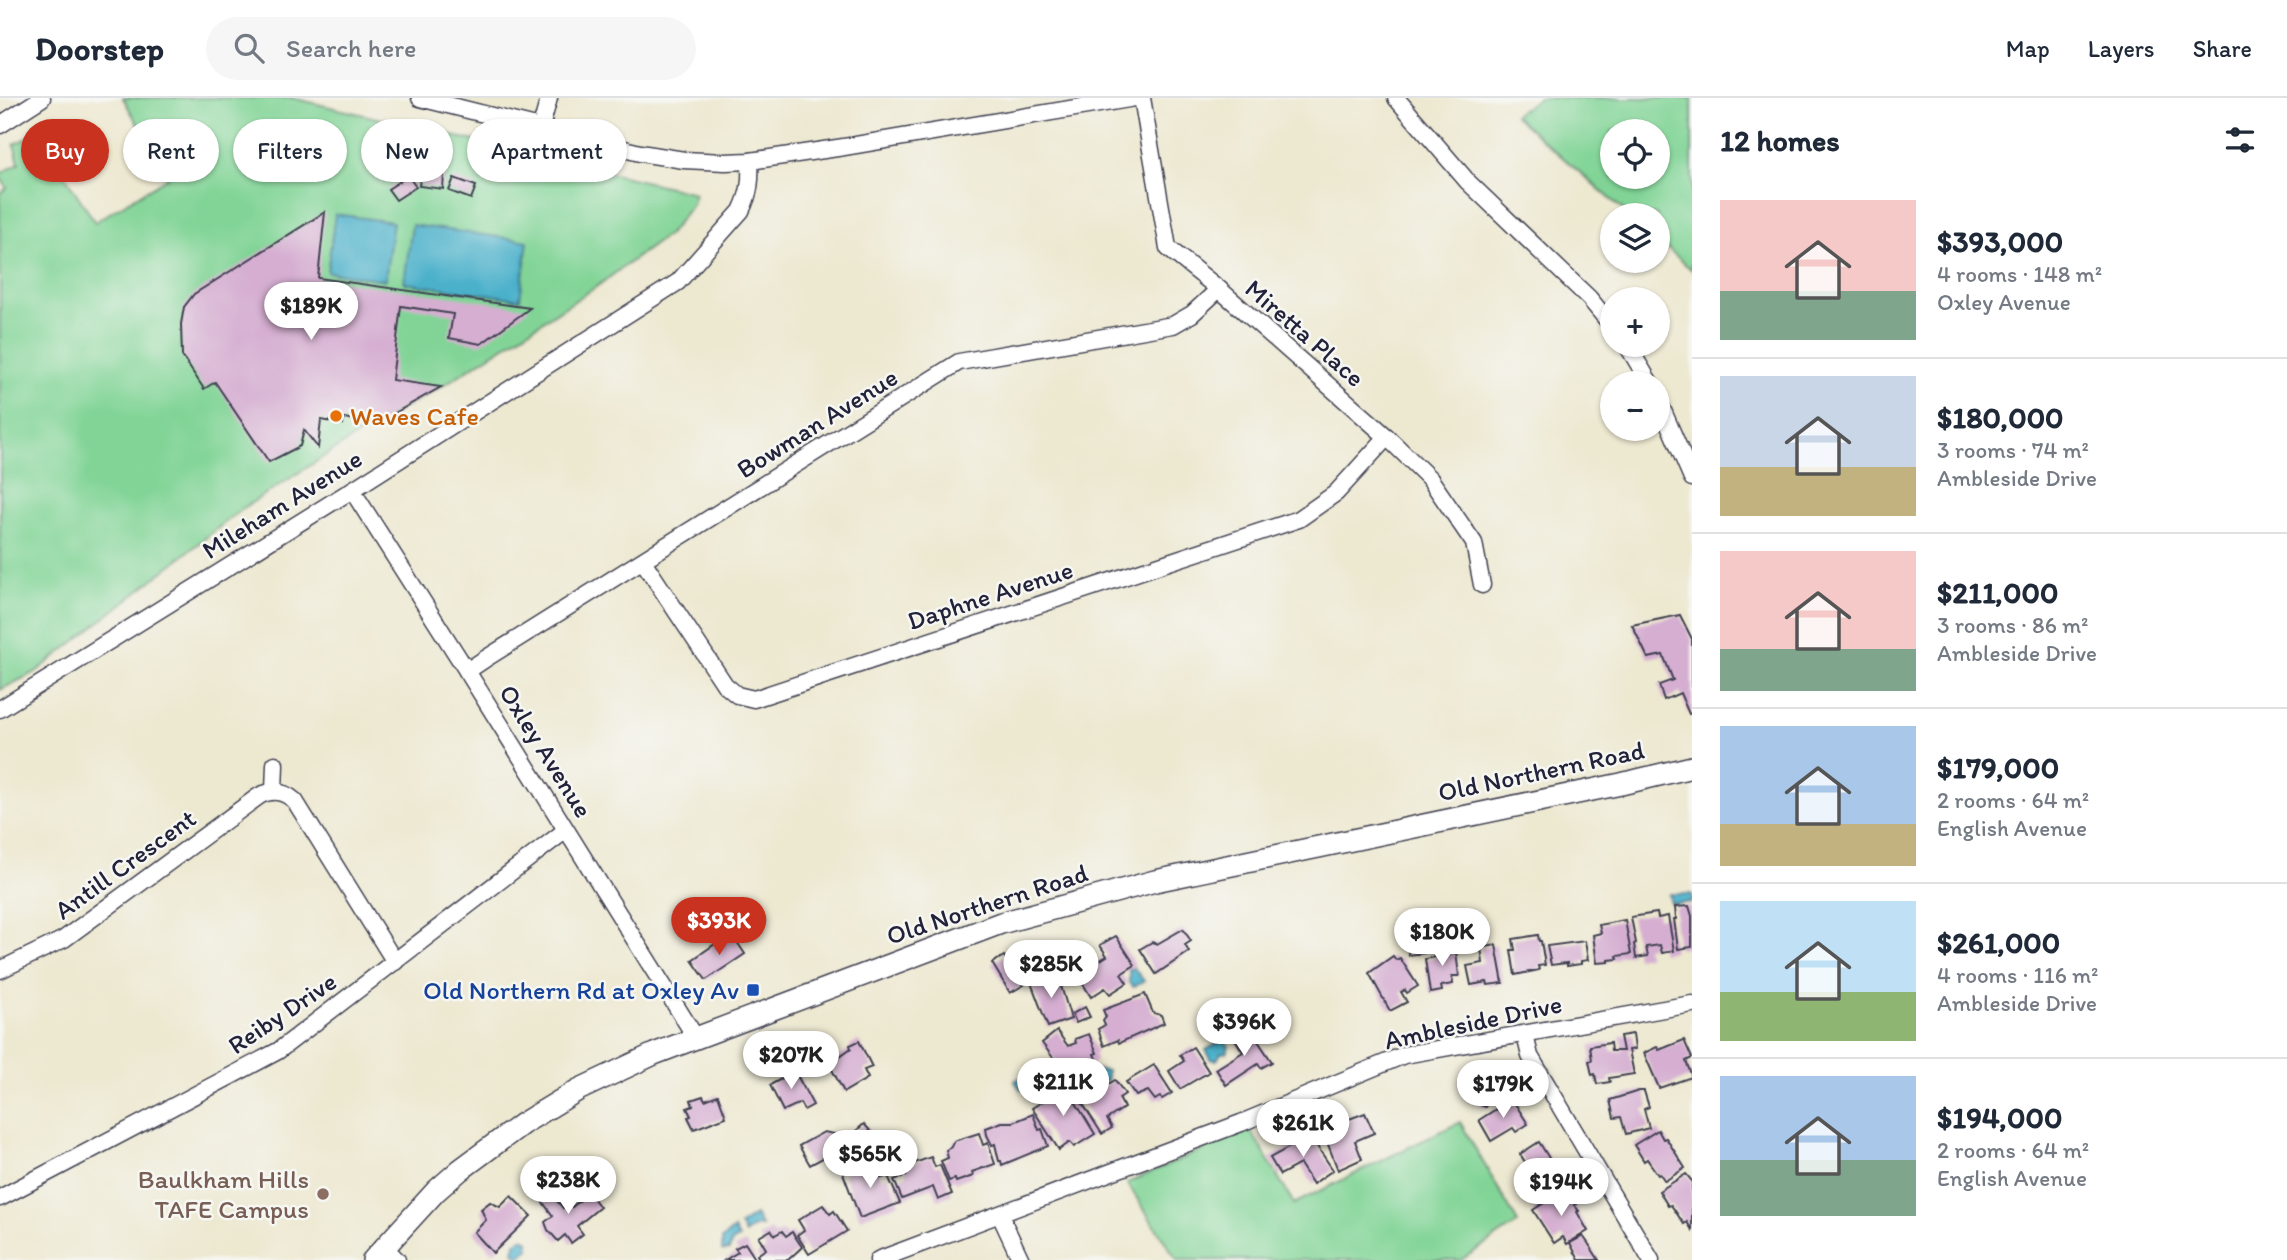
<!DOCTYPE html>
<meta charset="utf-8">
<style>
:root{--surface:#fff;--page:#f6f6f7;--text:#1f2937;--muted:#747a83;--line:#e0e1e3;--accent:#c8321e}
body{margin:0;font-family:Itim,sans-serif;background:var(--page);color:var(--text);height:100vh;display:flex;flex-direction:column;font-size:26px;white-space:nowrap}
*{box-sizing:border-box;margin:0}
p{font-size:23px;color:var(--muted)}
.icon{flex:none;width:38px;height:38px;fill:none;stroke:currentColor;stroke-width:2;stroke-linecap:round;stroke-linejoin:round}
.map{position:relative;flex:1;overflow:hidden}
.side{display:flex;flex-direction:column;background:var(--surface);width:595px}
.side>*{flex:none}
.banner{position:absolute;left:21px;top:21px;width:665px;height:63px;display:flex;gap:14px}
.tools{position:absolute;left:1600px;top:21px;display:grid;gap:14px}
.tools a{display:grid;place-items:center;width:70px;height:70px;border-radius:50%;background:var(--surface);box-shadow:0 2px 5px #0004;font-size:35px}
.price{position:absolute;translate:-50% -60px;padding:0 16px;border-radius:24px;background:#fff;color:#222;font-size:23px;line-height:46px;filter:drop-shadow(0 2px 4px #0008)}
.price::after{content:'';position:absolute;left:50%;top:42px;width:21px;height:16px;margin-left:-10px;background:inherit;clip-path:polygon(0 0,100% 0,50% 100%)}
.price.active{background:var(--accent);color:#fff}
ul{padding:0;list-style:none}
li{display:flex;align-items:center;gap:21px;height:175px;padding:0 28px}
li+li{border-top:2px solid var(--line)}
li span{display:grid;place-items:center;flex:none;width:196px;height:140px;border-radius:0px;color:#555}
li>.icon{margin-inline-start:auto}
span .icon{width:84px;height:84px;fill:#fffc;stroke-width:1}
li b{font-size:30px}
h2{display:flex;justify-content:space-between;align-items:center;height:84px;padding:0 28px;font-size:30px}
.pill{padding:0 24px;border-radius:32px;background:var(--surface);box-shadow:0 2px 5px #0004;font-size:24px;line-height:63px}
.pill.active{background:var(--accent);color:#fff}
header{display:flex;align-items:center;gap:42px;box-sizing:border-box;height:98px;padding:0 35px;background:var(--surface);border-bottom:2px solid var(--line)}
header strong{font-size:33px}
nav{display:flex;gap:38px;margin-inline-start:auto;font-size:24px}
.search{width:490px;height:63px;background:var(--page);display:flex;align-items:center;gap:18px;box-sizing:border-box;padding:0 24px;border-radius:38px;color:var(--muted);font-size:26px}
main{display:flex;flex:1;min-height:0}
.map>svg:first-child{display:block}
.green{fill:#81d496;stroke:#527b68;stroke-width:2;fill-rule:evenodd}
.water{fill:#4cb1cb;stroke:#376a83;stroke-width:2}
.building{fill:#d5aed1}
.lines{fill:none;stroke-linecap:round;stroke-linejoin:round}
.minor-casing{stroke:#404051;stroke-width:19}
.major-casing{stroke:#404051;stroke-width:24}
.minor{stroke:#fff;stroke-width:16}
.major{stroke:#fff;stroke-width:21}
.food-dot{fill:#e8710a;stroke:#f6f6f2;stroke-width:2.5}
.transit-dot{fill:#1a4fb4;stroke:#f6f6f2;stroke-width:2.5}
.education-dot{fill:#8d6e63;stroke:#f6f6f2;stroke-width:2.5}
.labels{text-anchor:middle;stroke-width:5;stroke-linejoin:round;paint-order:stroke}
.street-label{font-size:26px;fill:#22223b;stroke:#f6f6f2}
.food-label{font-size:26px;fill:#c56008;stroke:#f6f6f2;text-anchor:start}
.transit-label{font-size:26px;fill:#164399;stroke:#f6f6f2;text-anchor:end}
.education-label{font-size:26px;fill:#785e54;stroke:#f6f6f2;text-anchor:end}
</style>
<header>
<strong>Doorstep</strong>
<div class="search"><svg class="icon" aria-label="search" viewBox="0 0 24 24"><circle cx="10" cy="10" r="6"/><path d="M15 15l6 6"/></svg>Search here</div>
<nav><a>Map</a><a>Layers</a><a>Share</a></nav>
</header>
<main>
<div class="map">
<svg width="1692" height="1162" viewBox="0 0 1692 1162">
<rect width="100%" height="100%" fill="#f6f6f2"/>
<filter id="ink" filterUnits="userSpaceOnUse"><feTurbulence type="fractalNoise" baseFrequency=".0143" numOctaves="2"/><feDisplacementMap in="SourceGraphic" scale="14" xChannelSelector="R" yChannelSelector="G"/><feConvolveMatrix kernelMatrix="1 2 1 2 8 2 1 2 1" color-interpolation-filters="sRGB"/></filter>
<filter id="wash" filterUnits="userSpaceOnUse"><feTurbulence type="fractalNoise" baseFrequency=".00686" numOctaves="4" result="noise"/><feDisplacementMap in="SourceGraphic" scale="28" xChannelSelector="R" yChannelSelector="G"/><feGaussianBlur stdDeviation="1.57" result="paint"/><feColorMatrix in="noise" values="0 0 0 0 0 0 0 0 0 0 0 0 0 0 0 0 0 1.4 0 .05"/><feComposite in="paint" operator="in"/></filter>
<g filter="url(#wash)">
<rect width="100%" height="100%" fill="#ede8d0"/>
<g class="green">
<polygon points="123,0 292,0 695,95 692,106 670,135 596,189 441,289 375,326 242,411 36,574 0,592 0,95 7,90 0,79 0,76 19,65 14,46 37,35 95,124 168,79"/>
<path d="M 1539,0 L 1692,0 L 1692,172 L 1657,141 L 1657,117 L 1629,117 L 1514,17 ZM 1612,33 L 1657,33 L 1657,79 L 1612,79 Z"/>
<polygon points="1460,1024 1518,1125 1461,1162 1177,1162 1127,1085 1250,1031 1294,1106"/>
</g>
<g class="water">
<polygon points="335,116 393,124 385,182 327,174"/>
<polygon points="412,127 528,143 520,201 404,185"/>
<polygon points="1669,796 1691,796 1692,804 1671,806"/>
<polygon points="1134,870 1144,883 1134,889 1129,885 1129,871"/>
<polygon points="1224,942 1229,948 1227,954 1221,955 1217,962 1211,961 1206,952"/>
<polygon points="1086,971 1107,973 1107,983 1095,985 1092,989 1085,988"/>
<polygon points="1034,972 1039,981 1029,991 1027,989 1021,992 1015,983"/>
<polygon points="908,1050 912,1052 913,1059 891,1066 889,1059 890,1056"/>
<polygon points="755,1117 762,1129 756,1128 745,1136 740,1127"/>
<polygon points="734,1131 739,1140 732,1144 729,1152 722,1153 722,1141"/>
<polygon points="522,1140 529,1143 529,1151 520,1159 514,1154 515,1145"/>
</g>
<g id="blocks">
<g class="building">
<polygon points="421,74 444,77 443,91 419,88"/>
<polygon points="408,78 416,89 396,102 388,91"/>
<polygon points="454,80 476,88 471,101 449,93"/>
<polygon points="325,114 318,180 530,210 481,246 449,240 453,216 401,208 392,282 441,289 375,326 344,320 343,326 321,322 318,350 304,332 300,348 269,364 215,284 204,291 182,258 181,226 184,209 194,196"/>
<polygon points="1680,517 1692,541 1692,615 1689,616 1680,595 1664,602 1659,587 1673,582 1663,557 1648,560 1632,527"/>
<polygon points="1689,808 1692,818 1692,849 1678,851 1674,821 1676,821 1675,809"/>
<polygon points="1657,815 1658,820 1668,818 1674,853 1662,855 1660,847 1646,849 1648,858 1636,860 1634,846 1636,845 1631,819"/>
<polygon points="1625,822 1631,856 1617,858 1618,861 1609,862 1609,864 1597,865 1593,837 1601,835 1599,827"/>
<polygon points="1183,831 1191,843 1185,847 1189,854 1156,876 1140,851 1152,844 1157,846"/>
<polygon points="731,835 745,856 706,882 692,862"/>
<polygon points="1420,837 1424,855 1409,857 1406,839"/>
<polygon points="1538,837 1539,843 1541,843 1545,867 1538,868 1539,872 1515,877 1511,852 1515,852 1513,841"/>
<polygon points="1116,838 1135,867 1121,876 1127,885 1110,896 1105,890 1091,899 1077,876 1107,858 1100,847"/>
<polygon points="1585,843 1588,862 1581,863 1581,866 1567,868 1567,865 1551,867 1547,848"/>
<polygon points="1455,846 1459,878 1452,878 1453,886 1441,888 1442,893 1430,895 1425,861 1440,858 1438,849"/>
<polygon points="1496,847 1503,885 1488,887 1487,884 1471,887 1467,868 1483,865 1481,850"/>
<polygon points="1052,852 1055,863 1035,869 1032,858"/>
<polygon points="1004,858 1024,887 1010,895 992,865"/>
<polygon points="1393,858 1396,862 1400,860 1418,888 1407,895 1405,892 1401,894 1407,904 1390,913 1369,875"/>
<polygon points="1048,876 1050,880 1058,878 1071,921 1048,929 1030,882"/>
<polygon points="1145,896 1153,915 1161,917 1164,925 1119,945 1118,942 1104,948 1098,931 1105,927 1103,923 1106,919 1103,912"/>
<polygon points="1085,909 1090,919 1076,925 1072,916"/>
<polygon points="1250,931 1272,964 1261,970 1258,966 1226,987 1216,971 1243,954 1235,941"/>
<polygon points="1057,933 1068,948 1076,945 1075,941 1089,936 1097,955 1094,956 1097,963 1063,977 1057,965 1042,945"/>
<polygon points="1633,936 1635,951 1629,952 1634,976 1609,980 1610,984 1597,986 1595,976 1592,977 1589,963 1592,962 1590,948 1610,945 1611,953 1623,953 1620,938"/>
<polygon points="1684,942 1692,960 1686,963 1692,979 1659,990 1644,955 1657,949 1659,952"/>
<polygon points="859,943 872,969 864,972 868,980 844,994 829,966 851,950 850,947"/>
<polygon points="1193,949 1209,974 1180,991 1169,973 1184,963 1180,957"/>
<polygon points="1154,967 1172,995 1162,1001 1160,999 1155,1002 1148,993 1136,998 1126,984"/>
<polygon points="1469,967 1483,977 1484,974 1505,985 1494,1006 1489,1003 1485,1009 1467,1000 1471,993 1458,987"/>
<polygon points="792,968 813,1007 804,1012 800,1005 783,1013 770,987 785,979 782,973"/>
<polygon points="1060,979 1095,1036 1074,1049 1070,1044 1059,1052 1032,1010 1058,994 1051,984"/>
<polygon points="1115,982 1125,996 1119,1000 1124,1010 1107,1021 1112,1030 1102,1036 1081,1003"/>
<polygon points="1639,993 1644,993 1649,1009 1644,1011 1649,1030 1626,1036 1621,1019 1614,1020 1610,1002"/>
<polygon points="718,997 726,1019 694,1031 688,1019 691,1018 687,1010 693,1008 691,1002 703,998 705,1002"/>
<polygon points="1512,1001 1528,1026 1516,1034 1513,1030 1491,1043 1479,1022"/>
<polygon points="1365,1015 1374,1035 1355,1043 1362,1061 1338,1072 1322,1031"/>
<polygon points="1033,1016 1039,1032 1042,1031 1048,1048 1002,1067 1001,1063 999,1063 995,1046 992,1047 987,1037 986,1030 1002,1024 1014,1024"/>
<polygon points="864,1026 875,1038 854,1057 854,1063 837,1062 838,1056 832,1055 810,1067 799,1048 824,1034 849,1039"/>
<polygon points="1658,1032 1663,1041 1666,1040 1685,1070 1665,1083 1660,1076 1658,1077 1647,1061 1644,1063 1634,1047"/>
<polygon points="979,1035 983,1047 988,1045 995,1066 972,1074 973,1078 956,1084 955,1081 949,1083 941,1063 948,1060 946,1052 951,1049 954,1043"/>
<polygon points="1308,1035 1333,1072 1313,1086 1300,1066 1280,1077 1270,1060 1297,1045 1295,1042"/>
<polygon points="1539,1044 1549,1060 1546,1063 1561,1086 1545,1096 1520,1056"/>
<polygon points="931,1059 935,1069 940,1067 952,1096 938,1102 933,1089 902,1101 894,1082 907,1077 904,1069"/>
<polygon points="875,1064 881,1080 888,1078 900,1105 860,1120 843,1075"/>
<polygon points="1686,1076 1692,1083 1692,1132 1687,1124 1684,1126 1671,1107 1668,1108 1659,1093"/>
<polygon points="548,1092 563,1110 569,1105 572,1109 589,1095 600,1109 577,1128 583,1136 571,1145 565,1137 558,1143 548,1132 545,1124 553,1118 539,1099"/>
<polygon points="1563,1093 1564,1095 1567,1093 1576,1106 1574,1107 1579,1113 1577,1114 1588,1133 1567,1146 1563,1139 1554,1145 1533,1112"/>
<polygon points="511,1098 531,1118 493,1155 474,1134 486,1122 481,1111 490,1104 500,1109"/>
<polygon points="823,1107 830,1116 834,1113 847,1133 809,1156 797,1137 804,1132 798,1122"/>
<polygon points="771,1132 775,1137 782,1133 786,1138 792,1134 802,1149 788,1162 760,1162 757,1157 766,1151 759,1139"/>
<polygon points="1583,1138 1588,1145 1599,1162 1579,1162 1570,1145"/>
<polygon points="745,1145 756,1162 725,1162 738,1154 735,1150"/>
</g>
</g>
</g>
<g filter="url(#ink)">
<use href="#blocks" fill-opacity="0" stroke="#404051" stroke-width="2"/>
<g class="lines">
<g class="minor-casing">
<g id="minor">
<polyline points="420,0 640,55 684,62 725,64 750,63 844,49 1135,0"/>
<polyline points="1142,0 1168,150 1219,191 1387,339 1430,381 1474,445 1482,487"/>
<polyline points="1396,0 1468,84 1589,200 1612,228"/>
<polyline points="0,27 42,0"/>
<polyline points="541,29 549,0"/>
<polyline points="1627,247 1650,285"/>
<polyline points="1657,299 1692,380"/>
<polyline points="352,392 467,573 696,940"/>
<polyline points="643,463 725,587 737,597 754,601 1299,421 1336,395 1387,339"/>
<polyline points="467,573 485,561 959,264 1173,227 1192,216 1219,191"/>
<path d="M 0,611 L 352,392 L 678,184 L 741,113 C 750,95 751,82 750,63"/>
<polyline points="274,693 275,666"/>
<path d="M 0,872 L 64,841 L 259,698 C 273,691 284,693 295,703 L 395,864"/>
<polyline points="1525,937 1530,958 1651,1162"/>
<polyline points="0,1100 278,953 566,732"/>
<polyline points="1000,1117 1021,1162"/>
<polyline points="384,1149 397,1162"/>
<polyline points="878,1162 1241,1025 1404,957 1692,906"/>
</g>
</g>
<g class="major-casing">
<polyline id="major" points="373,1162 436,1093 460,1072 522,1026 578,992 654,956 696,940 1001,825 1155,783 1621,686 1692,669"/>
</g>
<use href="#minor" class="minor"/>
<use href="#major" class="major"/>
</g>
</g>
<circle class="food-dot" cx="336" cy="318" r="7"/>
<rect class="transit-dot" x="746" y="885" width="14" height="14" rx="3.5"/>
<circle class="education-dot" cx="323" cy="1096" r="7"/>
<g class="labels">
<g class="street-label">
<text transform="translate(1305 235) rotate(41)" y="9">Miretta Place</text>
<text transform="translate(817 325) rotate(-32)" y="9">Bowman Avenue</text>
<text transform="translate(282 406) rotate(-32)" y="9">Mileham Avenue</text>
<text transform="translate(990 497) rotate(-18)" y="9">Daphne Avenue</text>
<text transform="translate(546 653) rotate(58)" y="9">Oxley Avenue</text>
<text transform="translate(1541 673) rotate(-12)" y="9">Old Northern Road</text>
<text transform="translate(125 766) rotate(-36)" y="9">Antill Crescent</text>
<text transform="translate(987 806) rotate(-18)" y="9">Old Northern Road</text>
<text transform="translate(282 915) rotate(-34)" y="9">Reiby Drive</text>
<text transform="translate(1473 924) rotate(-12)" y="9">Ambleside Drive</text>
</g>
<g class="food-label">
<text x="350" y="327">Waves Cafe</text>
</g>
<g class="transit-label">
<text x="739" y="901">Old Northern Rd at Oxley Av</text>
</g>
<g class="education-label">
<text x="309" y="1090">Baulkham Hills<tspan x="309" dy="30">TAFE Campus</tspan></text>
</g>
</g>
</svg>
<div class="tools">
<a><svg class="icon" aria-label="locate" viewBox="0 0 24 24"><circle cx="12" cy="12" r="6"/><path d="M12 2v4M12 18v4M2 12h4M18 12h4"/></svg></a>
<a><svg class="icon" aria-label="layers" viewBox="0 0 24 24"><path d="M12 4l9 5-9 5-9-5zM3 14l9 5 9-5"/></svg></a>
<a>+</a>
<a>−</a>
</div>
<b class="price" style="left:311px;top:244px">$189K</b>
<b class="price active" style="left:719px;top:859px">$393K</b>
<b class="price" style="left:1442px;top:870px">$180K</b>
<b class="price" style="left:1051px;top:902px">$285K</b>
<b class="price" style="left:1244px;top:960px">$396K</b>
<b class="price" style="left:791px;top:993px">$207K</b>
<b class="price" style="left:1063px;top:1020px">$211K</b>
<b class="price" style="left:1503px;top:1022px">$179K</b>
<b class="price" style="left:1303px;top:1061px">$261K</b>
<b class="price" style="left:870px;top:1092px">$565K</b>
<b class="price" style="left:568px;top:1118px">$238K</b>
<b class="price" style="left:1561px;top:1120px">$194K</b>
<div class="banner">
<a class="pill active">Buy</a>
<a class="pill">Rent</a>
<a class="pill">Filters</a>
<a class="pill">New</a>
<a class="pill">Apartment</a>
</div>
</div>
<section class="side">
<h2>12 homes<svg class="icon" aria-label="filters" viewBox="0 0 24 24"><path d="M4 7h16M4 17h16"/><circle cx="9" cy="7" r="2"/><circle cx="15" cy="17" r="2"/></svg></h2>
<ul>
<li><span style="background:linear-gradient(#f6c9c9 65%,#7fa58c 0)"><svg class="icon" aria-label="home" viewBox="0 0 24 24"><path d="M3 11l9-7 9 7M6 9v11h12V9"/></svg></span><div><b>$393,000</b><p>4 rooms · 148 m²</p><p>Oxley Avenue</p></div></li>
<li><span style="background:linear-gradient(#c9d6e8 65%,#c2b280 0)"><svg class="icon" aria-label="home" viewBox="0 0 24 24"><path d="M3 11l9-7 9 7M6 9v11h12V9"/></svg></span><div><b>$180,000</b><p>3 rooms · 74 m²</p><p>Ambleside Drive</p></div></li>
<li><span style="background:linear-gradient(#f6c9c9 70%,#7fa58c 0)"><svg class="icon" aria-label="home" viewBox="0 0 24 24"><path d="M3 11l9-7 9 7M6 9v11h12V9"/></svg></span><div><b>$211,000</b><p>3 rooms · 86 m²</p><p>Ambleside Drive</p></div></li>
<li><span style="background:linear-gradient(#a9c7e8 70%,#c2b280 0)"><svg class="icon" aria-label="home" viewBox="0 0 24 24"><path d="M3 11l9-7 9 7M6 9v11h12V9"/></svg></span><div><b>$179,000</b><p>2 rooms · 64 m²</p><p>English Avenue</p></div></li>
<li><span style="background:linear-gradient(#bfe0f5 65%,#8fb573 0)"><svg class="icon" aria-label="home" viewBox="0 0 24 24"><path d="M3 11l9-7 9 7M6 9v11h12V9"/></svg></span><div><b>$261,000</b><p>4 rooms · 116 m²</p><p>Ambleside Drive</p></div></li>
<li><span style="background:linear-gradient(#a9c7e8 60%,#7fa58c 0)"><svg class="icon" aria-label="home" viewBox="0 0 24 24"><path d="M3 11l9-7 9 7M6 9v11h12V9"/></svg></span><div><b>$194,000</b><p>2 rooms · 64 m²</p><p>English Avenue</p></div></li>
</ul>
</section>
</main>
